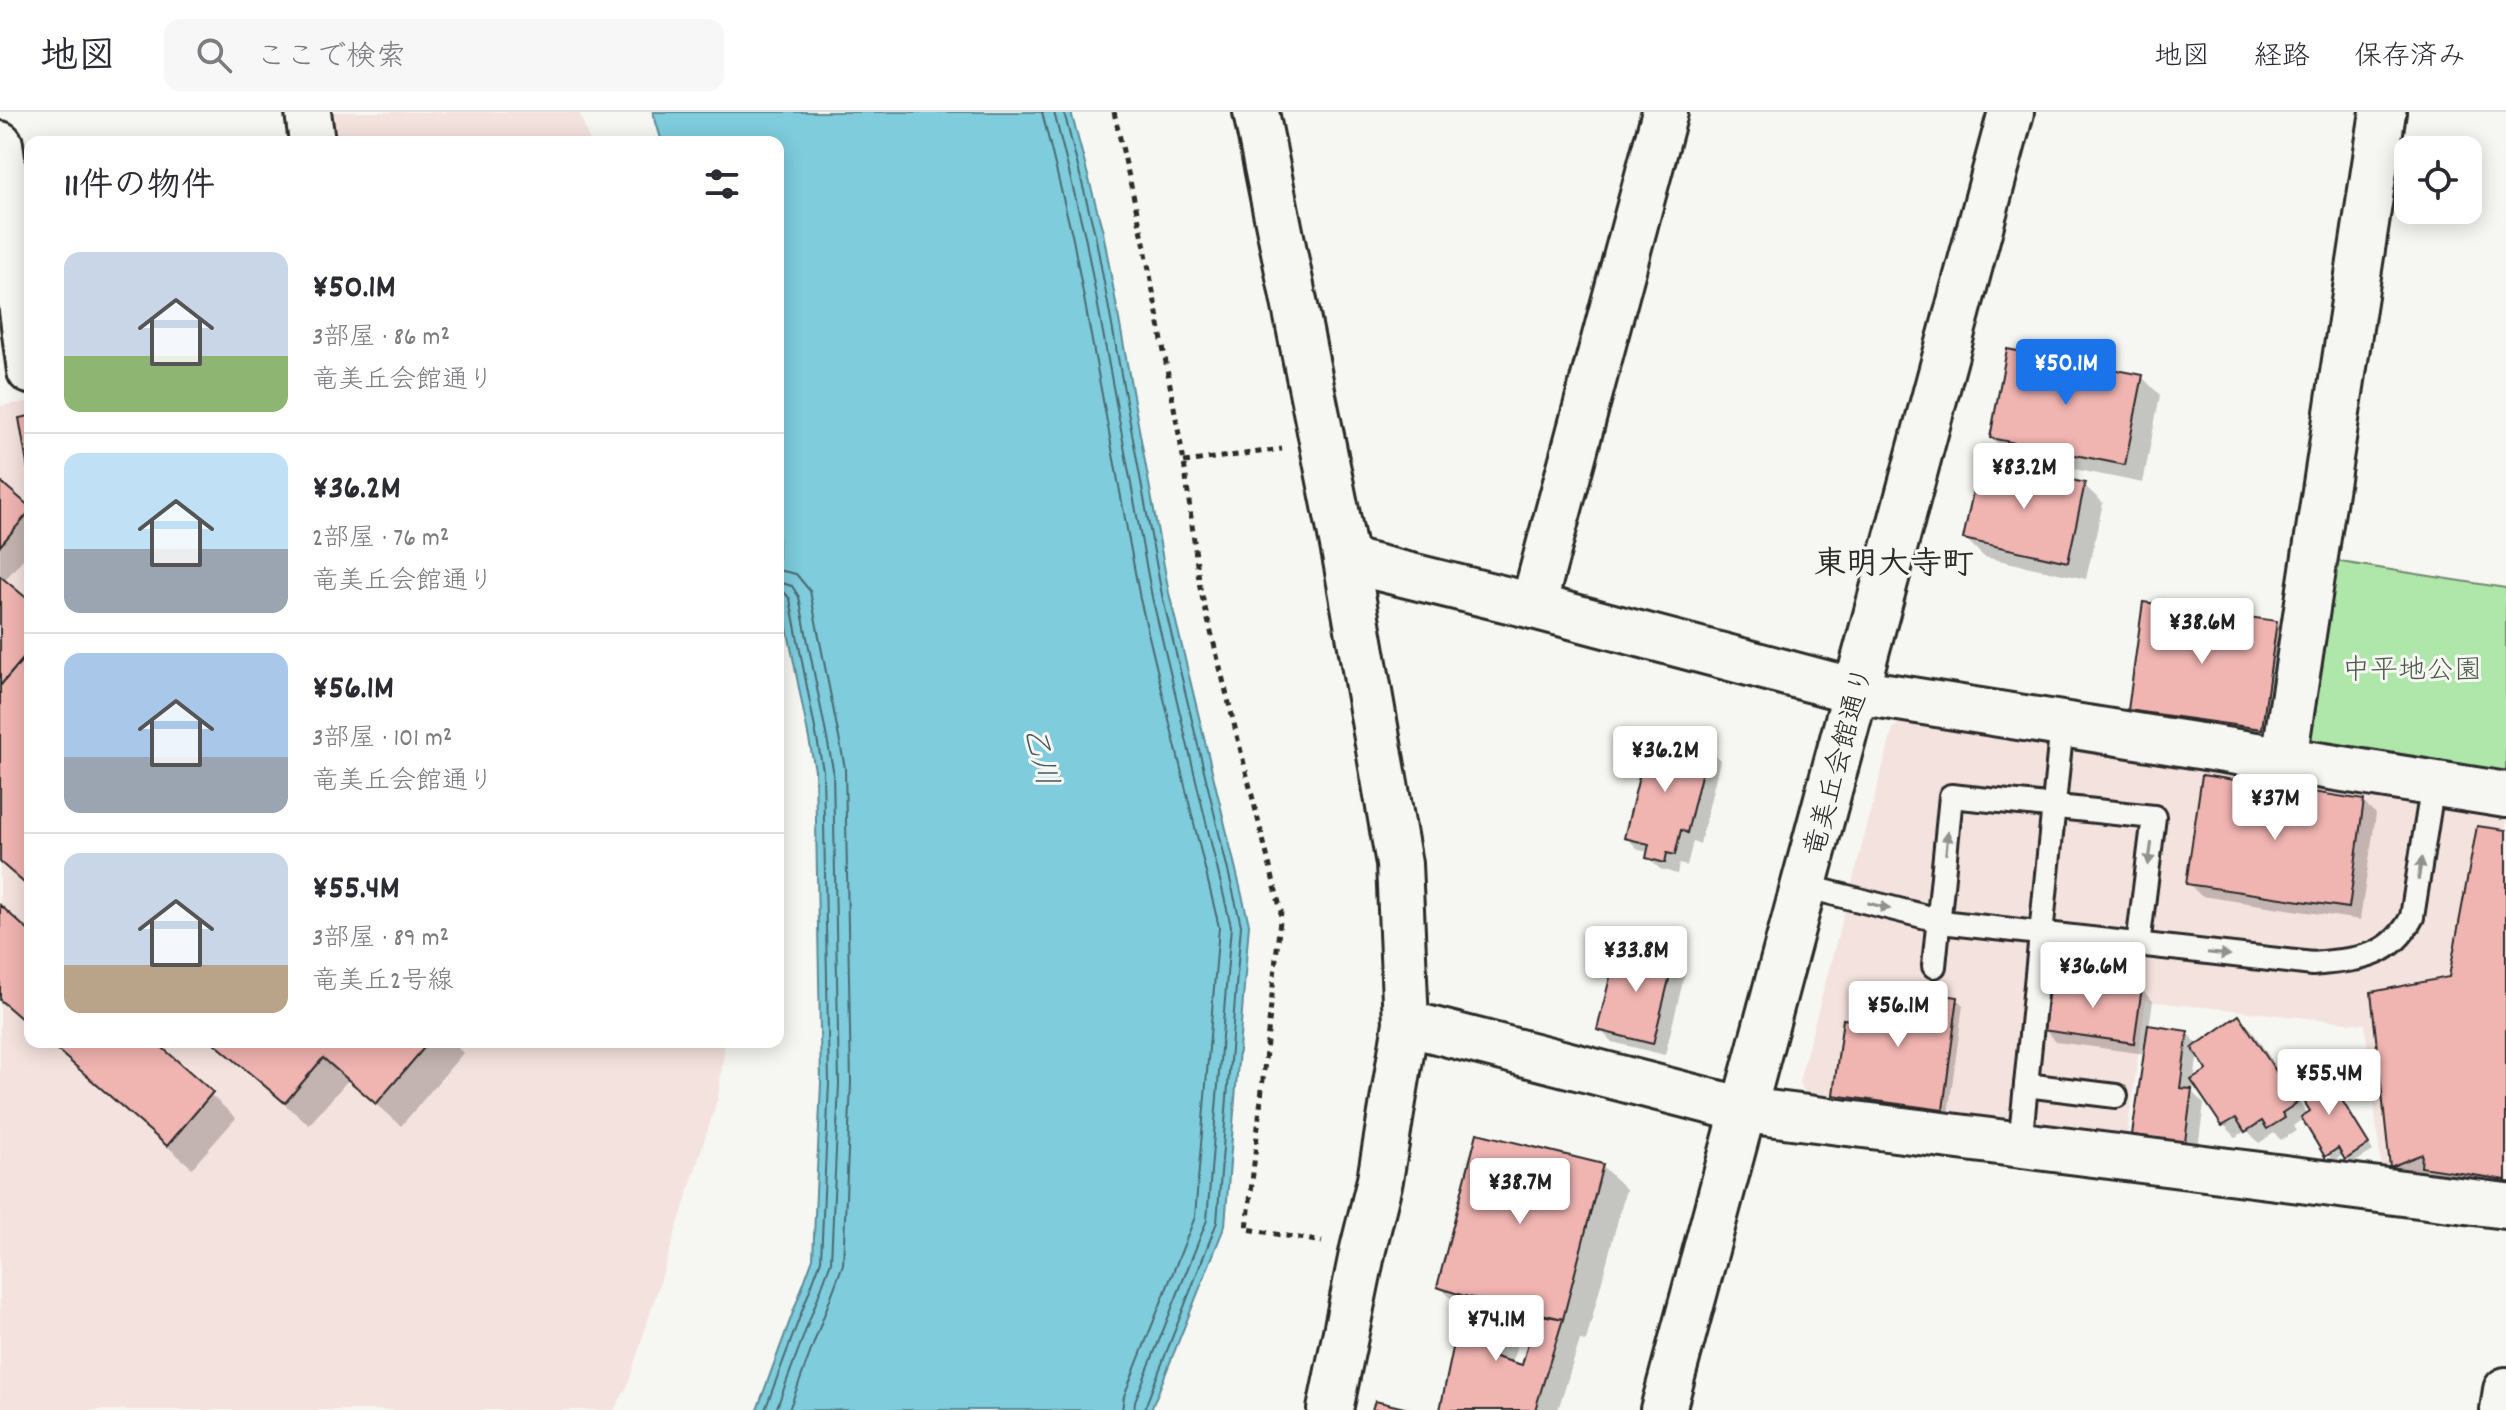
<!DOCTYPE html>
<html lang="ja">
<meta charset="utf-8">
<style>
:root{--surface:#fff;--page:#f7f7f7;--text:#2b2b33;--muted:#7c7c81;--line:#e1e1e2;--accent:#1a73e8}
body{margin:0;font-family:Dekko,"Klee One",sans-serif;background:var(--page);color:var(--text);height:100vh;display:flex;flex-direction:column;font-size:30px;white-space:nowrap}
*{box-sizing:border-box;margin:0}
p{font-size:26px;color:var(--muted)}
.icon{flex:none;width:44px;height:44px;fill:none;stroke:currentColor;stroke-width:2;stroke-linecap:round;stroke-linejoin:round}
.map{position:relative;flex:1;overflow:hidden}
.sheet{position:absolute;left:24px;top:24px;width:760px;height:912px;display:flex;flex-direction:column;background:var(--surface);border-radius:16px;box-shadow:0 4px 20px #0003}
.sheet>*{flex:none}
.buttons{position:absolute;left:2394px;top:24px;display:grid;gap:16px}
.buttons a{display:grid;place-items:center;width:88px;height:88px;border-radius:16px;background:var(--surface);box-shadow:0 4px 20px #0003;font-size:40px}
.price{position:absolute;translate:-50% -68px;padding:0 18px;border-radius:8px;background:#fff;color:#222;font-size:26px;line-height:52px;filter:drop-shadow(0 2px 4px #0008)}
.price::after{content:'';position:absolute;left:50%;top:48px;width:24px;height:18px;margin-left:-12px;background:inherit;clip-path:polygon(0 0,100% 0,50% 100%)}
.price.active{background:var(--accent);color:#fff}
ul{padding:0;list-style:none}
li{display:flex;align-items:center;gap:24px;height:200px;padding:0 40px}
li+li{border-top:2px solid var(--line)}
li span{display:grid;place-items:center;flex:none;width:224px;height:160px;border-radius:16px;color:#555}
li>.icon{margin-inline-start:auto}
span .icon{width:96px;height:96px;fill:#fffc;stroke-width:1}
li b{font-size:34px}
h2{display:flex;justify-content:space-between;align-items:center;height:96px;padding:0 40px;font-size:34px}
header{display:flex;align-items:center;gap:48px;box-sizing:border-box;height:112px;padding:0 40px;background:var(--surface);border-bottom:2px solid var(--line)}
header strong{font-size:38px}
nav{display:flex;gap:44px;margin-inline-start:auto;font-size:28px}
.search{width:560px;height:72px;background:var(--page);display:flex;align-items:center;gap:20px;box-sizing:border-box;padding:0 28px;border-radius:16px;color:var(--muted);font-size:30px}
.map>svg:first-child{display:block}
.built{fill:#f4e2de}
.green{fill:#afe6aa;stroke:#6d886a;stroke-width:2}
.water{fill:#7eccdc;stroke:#5d8c95;stroke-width:2}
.shadow{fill:#0003;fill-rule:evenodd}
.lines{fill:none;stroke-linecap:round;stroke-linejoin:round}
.shore{stroke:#4c6b72;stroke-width:2}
.building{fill:#f0b4b1;stroke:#2b2b2b;stroke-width:2}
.lane-casing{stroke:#2b2b2b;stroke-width:28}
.street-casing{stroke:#2b2b2b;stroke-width:50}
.secondary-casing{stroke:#2b2b2b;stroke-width:50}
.path{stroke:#2b2b2b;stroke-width:5;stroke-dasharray:6 6;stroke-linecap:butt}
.lane{stroke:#f6f6f2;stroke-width:22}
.street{stroke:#f6f6f2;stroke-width:44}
.secondary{stroke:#f6f6f2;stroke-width:44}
.oneway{fill:#90908e}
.labels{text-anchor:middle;stroke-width:6;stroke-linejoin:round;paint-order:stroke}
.park-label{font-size:28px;fill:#4c5a4b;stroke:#f6f6f2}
.street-label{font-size:28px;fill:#2b2b2b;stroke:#f6f6f2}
.water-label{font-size:30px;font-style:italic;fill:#445b60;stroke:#f6f6f2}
.quarter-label{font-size:32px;font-weight:bold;fill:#2b2b2b;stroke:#f6f6f2}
</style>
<header>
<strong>地図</strong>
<div class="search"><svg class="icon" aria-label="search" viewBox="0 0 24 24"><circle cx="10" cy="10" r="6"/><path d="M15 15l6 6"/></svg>ここで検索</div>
<nav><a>地図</a><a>経路</a><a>保存済み</a></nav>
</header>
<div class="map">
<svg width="2506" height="1298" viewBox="0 0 2506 1298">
<rect width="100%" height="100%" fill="#f6f6f2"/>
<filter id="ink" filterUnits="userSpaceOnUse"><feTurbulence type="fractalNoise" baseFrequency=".0125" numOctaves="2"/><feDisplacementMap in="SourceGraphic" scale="16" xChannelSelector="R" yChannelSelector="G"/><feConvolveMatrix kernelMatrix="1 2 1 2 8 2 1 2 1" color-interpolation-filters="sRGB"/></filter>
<g filter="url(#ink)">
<g class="built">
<polygon points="324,0 579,0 590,30 328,30"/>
<polygon points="30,290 30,930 725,930 718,985 627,1275 614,1298 0,1298 0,294"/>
<polygon points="1905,605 2506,698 2506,1078 2382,1062 2365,912 2146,889 2126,1029 1810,989 1799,970 1893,617"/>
</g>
<polygon class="green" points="2334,449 2506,476 2506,666 2312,635 2306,627"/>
<polygon class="water" points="653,0 1071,0 1103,120 1169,481 1249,812 1225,1113 1151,1298 757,1298 813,1146 821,971 815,658 778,469 778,30 662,30"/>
<g class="shadow">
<polygon points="2142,265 2160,283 2143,371 2010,344 1992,326"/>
<polygon points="0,371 30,397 30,439 3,470 30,492 30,777 0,751"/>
<polygon points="2084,373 2103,391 2086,467 1984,445 1965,426"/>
<polygon points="2276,511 2295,530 2280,635 2149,616 2130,597"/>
<polygon points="1707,636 1720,648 1700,732 1693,729 1687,754 1679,752 1677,762 1660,757 1648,745 1649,740 1639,738 1626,725"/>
<polygon points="2363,690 2376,702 2360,808 2201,784 2188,771"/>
<polygon points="2506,720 2506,1077 2435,1067 2426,1058 2404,1066 2392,1054 2450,867"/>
<polygon points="1673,848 1685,861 1665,943 1612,930 1600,918"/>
<path d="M 2141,877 L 2153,889 L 2149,915 L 2187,921 L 2200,934 L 2239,905 L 2251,917 L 2308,1003 L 2313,1000 L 2322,959 L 2373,1039 L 2352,1052 L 2344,1042 L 2333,1049 L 2304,1006 L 2293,1014 L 2296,1019 L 2281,1028 L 2274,1021 L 2259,1031 L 2247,1018 L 2236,1025 L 2224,1013 L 2194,969 L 2193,981 L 2204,992 L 2197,1042 L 2147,1035 L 2135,1022 L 2146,942 L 2056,930 L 2044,917 ZM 2198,942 L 2209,959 L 2194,968 Z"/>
<polygon points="1958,887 1963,893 1948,1003 1841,988 1835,982 1865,912"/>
<polygon points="48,930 153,930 236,1006 192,1056"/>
<polygon points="212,930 452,930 463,941 401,1014 348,968 309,1013"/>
<path d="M 1602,1054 L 1626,1077 L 1586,1229 L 1580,1228 L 1558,1298 L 1442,1298 L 1463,1199 L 1440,1175 ZM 1521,1215 L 1534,1217 L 1524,1256 L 1512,1252 Z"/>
</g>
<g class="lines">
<g class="shore">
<polyline points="1042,0 1073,127 1140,487 1219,815 1195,1105 1124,1284 1122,1298"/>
<polyline points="1054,0 1085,124 1152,485 1231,814 1207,1108 1135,1289 1134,1298"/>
<polyline points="1064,0 1095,122 1162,483 1241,813 1217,1110 1144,1298"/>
<polyline points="778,458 796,462 810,479 845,656 851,971 843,1152 789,1298"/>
<polyline points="765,1298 821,1148 829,971 823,658 790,487 785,481 778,480"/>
<polyline points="776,1298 831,1150 839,972 833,657 799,485 792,474 778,470"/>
</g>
</g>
<g class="building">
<polygon points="2007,237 2143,263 2125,353 1990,326"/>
<polygon points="30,304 30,369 19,306"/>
<polygon points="1980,347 2085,371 2068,450 1963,427"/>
<polygon points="0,369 30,395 30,399 0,434"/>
<polygon points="0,464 30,489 30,539 0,574"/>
<polygon points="2143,490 2277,509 2262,617 2128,598"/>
<polygon points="30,539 30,776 0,750 0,574"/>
<polygon points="1650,620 1708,634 1687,721 1681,718 1675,743 1667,741 1665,751 1646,746 1649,732 1624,726"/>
<polygon points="2202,663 2364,688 2349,796 2186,772"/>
<polygon points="2477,714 2506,718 2506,1068 2421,1055 2422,1042 2390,1055 2371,880 2449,865"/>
<polygon points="0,793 30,820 30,914 0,888"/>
<polygon points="1618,833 1674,847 1653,932 1597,918"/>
<polygon points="2069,865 2142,875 2134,931 2042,918 2047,880"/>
<polygon points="1869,872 1958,885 1943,998 1833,983 1843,907 1864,910"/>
<polygon points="2239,903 2297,991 2282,1001 2285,1006 2267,1017 2262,1009 2245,1020 2236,1006 2222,1014 2191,968 2207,958 2192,936"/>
<polygon points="2148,913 2188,919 2180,976 2192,977 2185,1030 2132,1023"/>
<polygon points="48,930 156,930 213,980 167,1034"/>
<polygon points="213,930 429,930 376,992 323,946 285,991"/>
<polygon points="2322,956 2369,1032 2345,1048 2338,1036 2325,1045 2301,1005 2310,999 2294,973"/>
<polygon points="1477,1021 1603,1052 1563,1207 1464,1184 1437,1175"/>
<polygon points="1464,1184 1504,1194 1492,1244 1522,1253 1536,1202 1563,1207 1535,1298 1440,1298"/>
<polygon points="1375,1289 1413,1298 1372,1298"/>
</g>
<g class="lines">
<g class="lane-casing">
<g id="lane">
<path d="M 1804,774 L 1950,811 L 2313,852 C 2356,847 2390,848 2412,805 L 2433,671"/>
<polyline points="1934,854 1951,684 2154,705 2138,833"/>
<polyline points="2026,973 2116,984"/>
<polyline points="2020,1033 2062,612"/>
</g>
</g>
<g class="street-casing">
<g id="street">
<polyline points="308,0 312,30"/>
<polyline points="1256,0 1346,448 1399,752 1406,911 1744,998 2506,1094"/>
<polyline points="0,32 30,259"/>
<polyline points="1346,448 1533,494 1855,579 2506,683"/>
<polyline points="1533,494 1665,0"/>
<polyline points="2284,647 2383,0"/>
<polyline points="1330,1298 1363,1137 1380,1068 1406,911"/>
<polyline points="2503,1298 2506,1278"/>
</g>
</g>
<g class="secondary-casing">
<polyline id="secondary" points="1663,1298 2011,0"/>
</g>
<g class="path">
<polyline points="1114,0 1144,130 1184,350 1200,476 1281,799 1247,1117 1322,1130"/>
<polyline points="1184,350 1282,337"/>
</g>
<use href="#lane" class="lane"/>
<use href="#street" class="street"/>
<use href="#secondary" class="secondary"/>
</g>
<defs><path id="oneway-solid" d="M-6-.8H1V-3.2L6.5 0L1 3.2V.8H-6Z" transform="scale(2)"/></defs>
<g class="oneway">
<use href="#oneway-solid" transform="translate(1947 731) rotate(-84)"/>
<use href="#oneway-solid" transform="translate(2150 742) rotate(98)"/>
<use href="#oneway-solid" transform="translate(2420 757) rotate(-81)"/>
<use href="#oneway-solid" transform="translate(1879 794) rotate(16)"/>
<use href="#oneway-solid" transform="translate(2219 842) rotate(6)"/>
</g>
</g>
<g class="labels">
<g class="park-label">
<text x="2412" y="566">中平地公園</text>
</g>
<g class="street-label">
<text transform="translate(1837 649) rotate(-75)" y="10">竜美丘会館通り</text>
</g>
<g class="water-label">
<text transform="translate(1042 644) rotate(76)" y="10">乙川</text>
</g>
<g class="quarter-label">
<text x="1894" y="461">東明大寺町</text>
</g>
</g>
</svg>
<div class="buttons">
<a><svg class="icon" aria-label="locate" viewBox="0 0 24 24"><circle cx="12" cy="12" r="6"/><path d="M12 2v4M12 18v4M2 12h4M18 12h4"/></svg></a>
</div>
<b class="price active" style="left:2066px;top:295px">¥50.1M</b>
<b class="price" style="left:2024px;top:399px">¥83.2M</b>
<b class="price" style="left:2202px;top:554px">¥38.6M</b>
<b class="price" style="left:1665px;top:682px">¥36.2M</b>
<b class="price" style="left:2275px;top:730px">¥37M</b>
<b class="price" style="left:1636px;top:882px">¥33.8M</b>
<b class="price" style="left:2093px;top:898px">¥36.6M</b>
<b class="price" style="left:1898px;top:937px">¥56.1M</b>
<b class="price" style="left:2329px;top:1005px">¥55.4M</b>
<b class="price" style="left:1520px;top:1114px">¥38.7M</b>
<b class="price" style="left:1496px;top:1251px">¥74.1M</b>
<section class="sheet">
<h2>11件の物件<svg class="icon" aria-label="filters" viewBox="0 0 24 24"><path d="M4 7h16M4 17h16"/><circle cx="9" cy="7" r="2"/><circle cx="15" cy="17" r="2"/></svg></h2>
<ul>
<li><span style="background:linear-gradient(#c9d6e8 65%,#8fb573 0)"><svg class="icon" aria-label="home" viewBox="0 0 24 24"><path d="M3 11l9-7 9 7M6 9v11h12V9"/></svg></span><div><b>¥50.1M</b><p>3部屋 · 86 m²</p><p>竜美丘会館通り</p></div></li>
<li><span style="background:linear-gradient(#bfe0f5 60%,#9aa5b1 0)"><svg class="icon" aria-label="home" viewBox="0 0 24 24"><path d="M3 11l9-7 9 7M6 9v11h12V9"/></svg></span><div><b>¥36.2M</b><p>2部屋 · 76 m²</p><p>竜美丘会館通り</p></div></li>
<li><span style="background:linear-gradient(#a9c7e8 65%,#9aa5b1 0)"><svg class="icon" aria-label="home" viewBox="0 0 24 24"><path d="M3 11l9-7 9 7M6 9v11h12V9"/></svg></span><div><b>¥56.1M</b><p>3部屋 · 101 m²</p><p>竜美丘会館通り</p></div></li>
<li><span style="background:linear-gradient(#c9d6e8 70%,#b9a48a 0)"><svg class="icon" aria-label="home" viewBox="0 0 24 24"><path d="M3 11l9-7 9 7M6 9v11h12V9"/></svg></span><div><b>¥55.4M</b><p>3部屋 · 89 m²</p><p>竜美丘2号線</p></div></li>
</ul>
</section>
</div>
